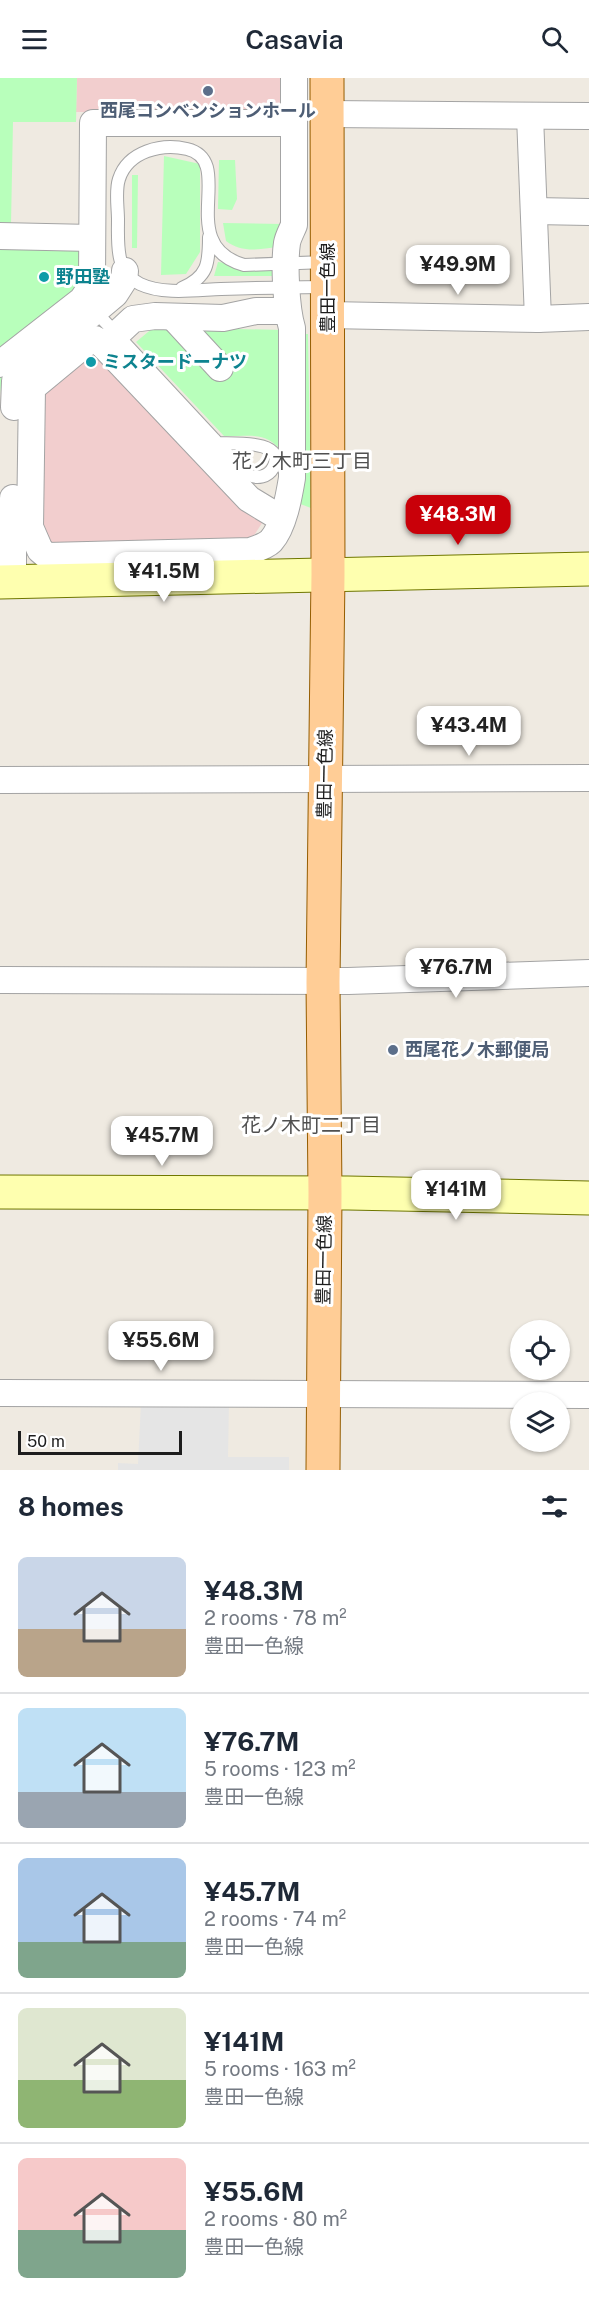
<!DOCTYPE html>
<meta charset="utf-8">
<style>
:root{--surface:#fff;--page:#f2f2f3;--text:#1f2937;--muted:#747a83;--line:#e0e1e3;--accent:#c90009}
body{margin:0;font-family:"Public Sans","Noto Sans JP",sans-serif;background:var(--page);color:var(--text);height:100vh;display:flex;flex-direction:column;font-size:22px;white-space:nowrap}
*{box-sizing:border-box;margin:0}
p{font-size:20px;color:var(--muted)}
.icon{flex:none;width:33px;height:33px;fill:none;stroke:currentColor;stroke-width:2;stroke-linecap:round;stroke-linejoin:round}
.map{position:relative;height:1392px;overflow:hidden}
.details{display:flex;flex-direction:column;background:var(--surface);flex:1}
.details>*{flex:none}
.controls{position:absolute;left:510px;top:1242px;display:grid;gap:12px}
.controls a{display:grid;place-items:center;width:60px;height:60px;border-radius:50%;background:var(--surface);box-shadow:0 2px 4px #0004;font-size:30px}
.scale{position:absolute;left:18px;bottom:15px;width:164px;box-sizing:border-box;padding-left:6px;border:3px solid #1d1d1d;border-top:0;font-size:16px;line-height:21px;white-space:nowrap;color:#1d1d1d;-webkit-text-stroke:4px #fff;paint-order:stroke}
.price{position:absolute;translate:-50% -51px;padding:0 14px;border-radius:12px;background:#fff;color:#222;font-size:20px;line-height:39px;filter:drop-shadow(0 2px 3px #0008)}
.price::after{content:'';position:absolute;left:50%;top:36px;width:18px;height:14px;margin-left:-9px;background:inherit;clip-path:polygon(0 0,100% 0,50% 100%)}
.price.active{background:var(--accent);color:#fff}
ul{padding:0;list-style:none}
li{display:flex;align-items:center;gap:18px;height:150px;padding:0 18px}
li+li{border-top:2px solid var(--line)}
li span{display:grid;place-items:center;flex:none;width:168px;height:120px;border-radius:9px;color:#555}
li>.icon{margin-inline-start:auto}
span .icon{width:72px;height:72px;fill:#fffc;stroke-width:1}
li b{font-size:26px}
h2{display:flex;justify-content:space-between;align-items:center;height:72px;padding:0 18px;font-size:26px}
header{display:flex;justify-content:space-between;align-items:center;height:78px;padding:0 18px;background:var(--surface);font-size:27px;font-weight:600}
.map>svg:first-child{display:block}
.commercial{fill:#f2cece}
.park{fill:#b8ffbb}
.parking{fill:#e5e5e5}
.lines{fill:none;stroke-linecap:round;stroke-linejoin:round}
.lane-casing{stroke:#a4a4a4;stroke-width:14}
.street-casing{stroke:#a4a4a4;stroke-width:28}
.secondary-casing{stroke:#6f7700;stroke-width:35}
.primary-casing{stroke:#955d00;stroke-width:35}
.lane{stroke:#fff;stroke-width:12}
.street{stroke:#fff;stroke-width:26}
.secondary{stroke:#feffaf;stroke-width:33}
.primary{stroke:#ffcd96;stroke-width:33}
.service-dot{fill:#5c6f8a;stroke:#fff;stroke-width:2}
.culture-dot{fill:#0f9aa8;stroke:#fff;stroke-width:2}
.labels{text-anchor:middle;stroke-width:6;stroke-linejoin:round;paint-order:stroke}
.service-label{font-size:18px;font-weight:bold;fill:#4e5e75;stroke:#fff}
.culture-label{font-size:18px;font-weight:bold;fill:#0d838f;stroke:#fff;text-anchor:start}
.street-label{font-size:18px;fill:#1d1d1d;stroke:#fff}
.neighbourhood-label{font-size:20px;fill:#505050;stroke:#fff}
</style>
<header><svg class="icon" aria-label="menu" viewBox="0 0 24 24"><path d="M4 6h16M4 12h16M4 18h16"/></svg>Casavia<svg class="icon" aria-label="search" viewBox="0 0 24 24"><circle cx="10" cy="10" r="6"/><path d="M15 15l6 6"/></svg></header>
<div class="map">
<svg width="589" height="1392" viewBox="0 0 589 1392">
<rect width="100%" height="100%" fill="#efeae1"/>
<g class="commercial">
<polygon points="77,0 283,0 283,34 76,34"/>
<polygon points="94,266 262,445 248,467 48,471 34,450 35,315"/>
</g>
<g class="park">
<polygon points="0,0 77,0 76,44 13,44 11,146 0,146"/>
<polygon points="164,78 200,86 200,174 186,196 161,197"/>
<polygon points="219,82 235,82 237,121 232,132 218,131"/>
<polygon points="132,97 138,97 137,170 132,170"/>
<path d="M 223,145 L 281,146 L 282,168 C 262,171 243,176 226,163 Z"/>
<polygon points="0,149 101,153 89,225 2,299 0,316"/>
<polygon points="218,184 279,192 279,198 214,198"/>
<path d="M 154,249 L 282,252 L 284,376 C 266,352 251,359 224,358 L 136,264 Z"/>
<polygon points="295,256 308,256 311,430 295,424"/>
</g>
<polygon class="parking" points="229,1324 228,1379 289,1379 289,1392 118,1392 118,1385 138,1386 141,1325"/>
<g class="lines">
<g class="lane-casing">
<g id="lane">
<path d="M 325,184 L 244,187 C 173,167 238,83 187,71 C 162,65 128,73 119,101 C 115,113 118,129 118,142 C 118,166 115,194 140,206 C 163,217 196,212 221,211 C 256,210 291,209 326,209"/>
<path d="M 182,210 C 208,199 209,185 209,159"/>
<path d="M 95,233 C 135,276 174,318 214,361 C 223,370 239,392 249,397 C 257,401 268,399 273,390 C 288,361 232,366 218,365"/>
</g>
</g>
<g class="street-casing">
<g id="street">
<polyline points="327,36 589,38"/>
<polyline points="530,38 538,241"/>
<polyline points="534,133 589,134"/>
<polyline points="0,158 92,160"/>
<polyline points="328,237 538,241 589,239"/>
<polyline points="173,239 220,290"/>
<polyline points="104,268 133,241 155,238 223,240 256,233 287,233"/>
<polyline points="0,286 82,222 89,212 92,201 93,45 294,45"/>
<polyline points="14,329 15,303 22,294 115,216 124,202 125,193"/>
<path d="M 282,441 L 249,421 L 104,268 L 95,261 L 90,262 L 32,310 L 30,449 L 40,472 L 47,478 L 250,473 C 256,471 266,468 271,463 C 284,448 289,418 292,400 L 292,250 C 286,230 284,185 287,165 C 288,159 292,152 294,147 L 294,0"/>
<polyline points="13,504 13,420"/>
<polyline points="0,702 589,700"/>
<polyline points="0,902 348,903 589,895"/>
<polyline points="0,1315 589,1317"/>
</g>
</g>
<g class="secondary-casing">
<g id="secondary">
<polyline points="0,504 589,491"/>
<polyline points="0,1114 348,1115 589,1120"/>
</g>
</g>
<g class="primary-casing">
<polyline id="primary" points="323,1392 325,1115 323,904 328,496 327,0"/>
</g>
<use href="#lane" class="lane"/>
<use href="#street" class="street"/>
<use href="#secondary" class="secondary"/>
<use href="#primary" class="primary"/>
</g>
<g class="service-dot">
<circle cx="208" cy="13" r="6"/>
<circle cx="393" cy="972" r="6"/>
</g>
<g class="culture-dot">
<circle cx="44" cy="199" r="6"/>
<circle cx="91" cy="284" r="6"/>
</g>
<g class="labels">
<g class="service-label">
<text x="208" y="39">西尾コンベンションホール</text>
<text x="405" y="978" text-anchor="start">西尾花ノ木郵便局</text>
</g>
<g class="culture-label">
<text x="56" y="205">野田塾</text>
<text x="103" y="290">ミスタードーナツ</text>
</g>
<g class="street-label">
<text transform="translate(328 210) rotate(-90)" y="6">豊田一色線</text>
<text transform="translate(325 696) rotate(-89)" y="6">豊田一色線</text>
<text transform="translate(324 1182) rotate(-89)" y="6">豊田一色線</text>
</g>
<g class="neighbourhood-label">
<text x="302" y="390">花ノ木町三丁目</text>
<text x="311" y="1054">花ノ木町二丁目</text>
</g>
</g>
</svg>
<div class="controls">
<a><svg class="icon" aria-label="locate" viewBox="0 0 24 24"><circle cx="12" cy="12" r="6"/><path d="M12 2v4M12 18v4M2 12h4M18 12h4"/></svg></a>
<a><svg class="icon" aria-label="layers" viewBox="0 0 24 24"><path d="M12 4l9 5-9 5-9-5zM3 14l9 5 9-5"/></svg></a>
</div>
<div class="scale">50 m</div>
<b class="price" style="left:458px;top:218px">¥49.9M</b>
<b class="price active" style="left:458px;top:468px">¥48.3M</b>
<b class="price" style="left:164px;top:525px">¥41.5M</b>
<b class="price" style="left:469px;top:679px">¥43.4M</b>
<b class="price" style="left:456px;top:921px">¥76.7M</b>
<b class="price" style="left:162px;top:1089px">¥45.7M</b>
<b class="price" style="left:456px;top:1143px">¥141M</b>
<b class="price" style="left:161px;top:1294px">¥55.6M</b>
</div>
<section class="details">
<h2>8 homes<svg class="icon" aria-label="filters" viewBox="0 0 24 24"><path d="M4 7h16M4 17h16"/><circle cx="9" cy="7" r="2"/><circle cx="15" cy="17" r="2"/></svg></h2>
<ul>
<li><span style="background:linear-gradient(#c9d6e8 60%,#b9a48a 0)"><svg class="icon" aria-label="home" viewBox="0 0 24 24"><path d="M3 11l9-7 9 7M6 9v11h12V9"/></svg></span><div><b>¥48.3M</b><p>2 rooms · 78 m²</p><p>豊田一色線</p></div></li>
<li><span style="background:linear-gradient(#bfe0f5 70%,#9aa5b1 0)"><svg class="icon" aria-label="home" viewBox="0 0 24 24"><path d="M3 11l9-7 9 7M6 9v11h12V9"/></svg></span><div><b>¥76.7M</b><p>5 rooms · 123 m²</p><p>豊田一色線</p></div></li>
<li><span style="background:linear-gradient(#a9c7e8 70%,#7fa58c 0)"><svg class="icon" aria-label="home" viewBox="0 0 24 24"><path d="M3 11l9-7 9 7M6 9v11h12V9"/></svg></span><div><b>¥45.7M</b><p>2 rooms · 74 m²</p><p>豊田一色線</p></div></li>
<li><span style="background:linear-gradient(#dfe7d0 60%,#8fb573 0)"><svg class="icon" aria-label="home" viewBox="0 0 24 24"><path d="M3 11l9-7 9 7M6 9v11h12V9"/></svg></span><div><b>¥141M</b><p>5 rooms · 163 m²</p><p>豊田一色線</p></div></li>
<li><span style="background:linear-gradient(#f6c9c9 60%,#7fa58c 0)"><svg class="icon" aria-label="home" viewBox="0 0 24 24"><path d="M3 11l9-7 9 7M6 9v11h12V9"/></svg></span><div><b>¥55.6M</b><p>2 rooms · 80 m²</p><p>豊田一色線</p></div></li>
</ul>
</section>
